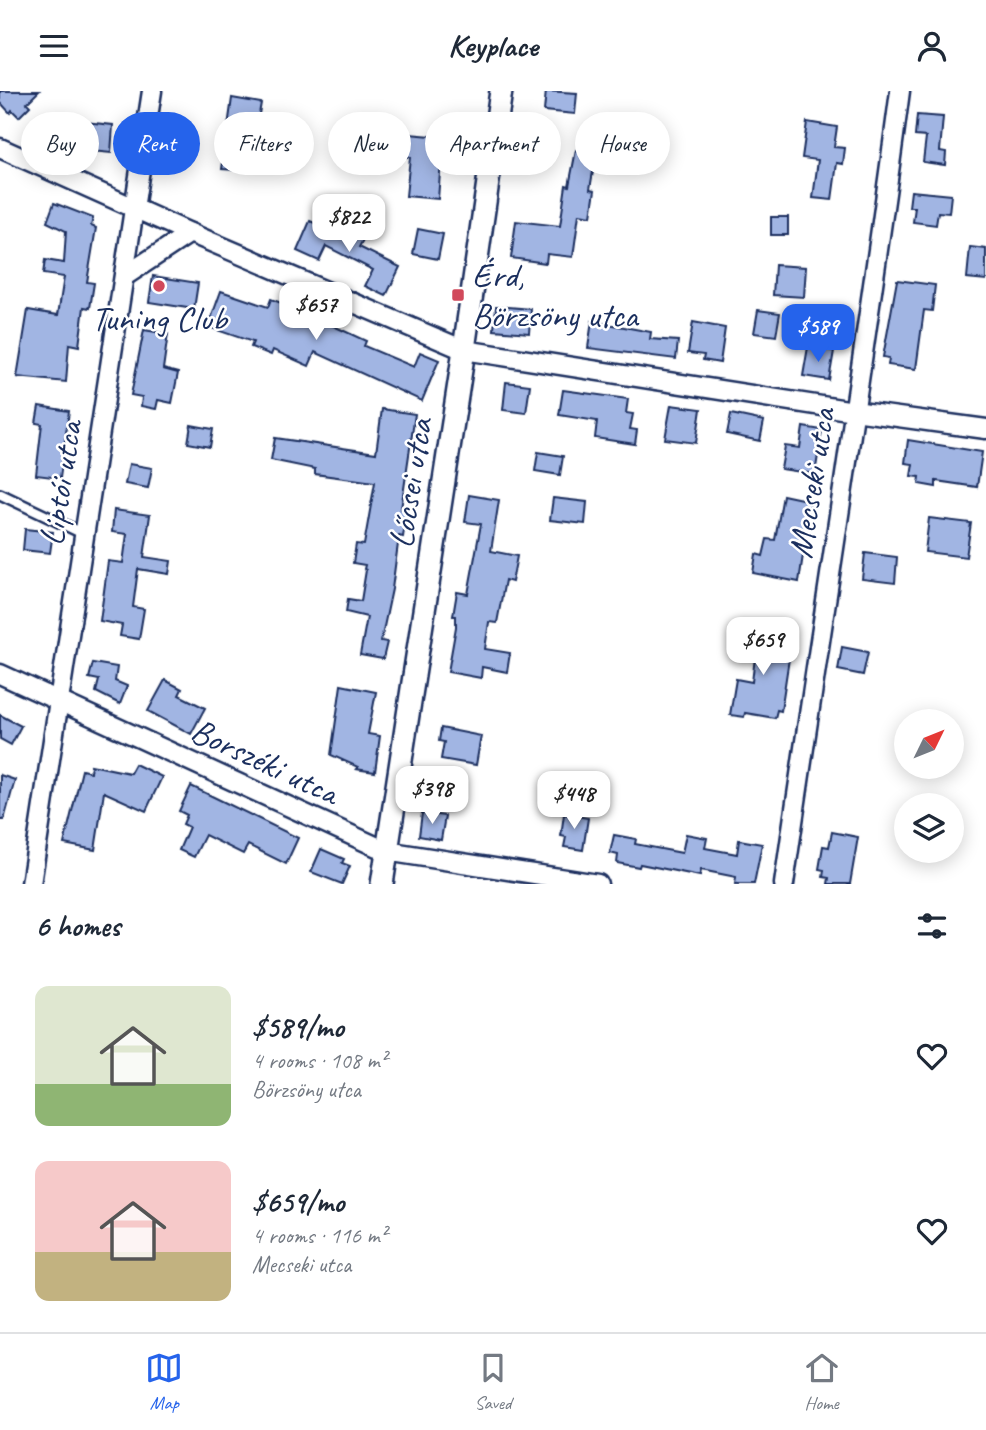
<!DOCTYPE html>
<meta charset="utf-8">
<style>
:root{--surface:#fff;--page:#f2f2f3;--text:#1f2937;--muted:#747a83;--line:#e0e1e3;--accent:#2563eb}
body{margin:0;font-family:Caveat,sans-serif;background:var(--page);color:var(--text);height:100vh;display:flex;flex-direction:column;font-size:26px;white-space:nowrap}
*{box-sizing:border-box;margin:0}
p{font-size:23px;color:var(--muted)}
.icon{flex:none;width:38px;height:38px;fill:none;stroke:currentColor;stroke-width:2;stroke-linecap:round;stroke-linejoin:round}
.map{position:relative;height:793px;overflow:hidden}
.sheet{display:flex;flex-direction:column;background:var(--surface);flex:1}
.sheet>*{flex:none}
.banner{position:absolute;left:21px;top:21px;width:945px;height:63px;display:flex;gap:14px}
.needle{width:46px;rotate:47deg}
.controls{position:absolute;left:894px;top:618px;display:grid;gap:14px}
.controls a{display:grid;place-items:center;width:70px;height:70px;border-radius:50%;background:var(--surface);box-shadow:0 4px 18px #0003;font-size:35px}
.price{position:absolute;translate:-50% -60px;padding:0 16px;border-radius:14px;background:#fff;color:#222;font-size:23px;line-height:46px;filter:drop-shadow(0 2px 4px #0008)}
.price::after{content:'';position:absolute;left:50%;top:42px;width:21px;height:16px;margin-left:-10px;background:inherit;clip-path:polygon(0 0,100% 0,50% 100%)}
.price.active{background:var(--accent);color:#fff}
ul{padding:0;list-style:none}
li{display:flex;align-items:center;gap:21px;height:175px;padding:0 35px}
li span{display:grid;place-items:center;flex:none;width:196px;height:140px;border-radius:14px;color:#555}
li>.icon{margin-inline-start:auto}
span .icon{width:84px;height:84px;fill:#fffc;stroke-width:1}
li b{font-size:30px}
h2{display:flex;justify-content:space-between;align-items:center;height:84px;padding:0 35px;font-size:30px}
.pill{padding:0 24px;border-radius:32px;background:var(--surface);box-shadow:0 4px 18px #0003;font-size:24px;line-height:63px}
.pill.active{background:var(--accent);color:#fff}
header{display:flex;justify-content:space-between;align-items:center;height:91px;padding:0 35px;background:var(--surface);font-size:32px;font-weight:800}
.dock{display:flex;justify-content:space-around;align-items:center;height:98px;border-top:2px solid var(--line);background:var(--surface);font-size:19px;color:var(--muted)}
.dock a{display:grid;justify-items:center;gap:4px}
.dock .active{color:var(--accent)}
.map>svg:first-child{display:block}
.building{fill:#a1b5e3;stroke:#1b2f5e;stroke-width:2}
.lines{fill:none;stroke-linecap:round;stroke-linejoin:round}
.service-casing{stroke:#1b2f5e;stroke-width:14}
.minor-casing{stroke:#1b2f5e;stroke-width:23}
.tertiary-casing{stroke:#1b2f5e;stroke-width:26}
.service{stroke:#fff;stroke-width:9}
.minor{stroke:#fff;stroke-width:18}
.tertiary{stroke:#fff;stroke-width:21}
.poi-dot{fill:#d1495b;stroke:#fff;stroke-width:2.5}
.labels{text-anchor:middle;stroke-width:5;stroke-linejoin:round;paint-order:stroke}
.poi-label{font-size:35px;fill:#1b2f5e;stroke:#fff;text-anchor:start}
.street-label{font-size:35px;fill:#1b2f5e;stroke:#fff}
</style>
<header><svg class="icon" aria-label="menu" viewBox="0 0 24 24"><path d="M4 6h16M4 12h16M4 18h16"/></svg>Keyplace<svg class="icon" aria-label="person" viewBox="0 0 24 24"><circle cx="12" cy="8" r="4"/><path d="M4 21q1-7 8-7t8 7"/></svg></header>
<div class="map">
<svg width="986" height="793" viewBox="0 0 986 793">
<rect width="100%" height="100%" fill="#fff"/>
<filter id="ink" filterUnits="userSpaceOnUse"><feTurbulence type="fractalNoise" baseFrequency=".0143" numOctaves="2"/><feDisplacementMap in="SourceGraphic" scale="14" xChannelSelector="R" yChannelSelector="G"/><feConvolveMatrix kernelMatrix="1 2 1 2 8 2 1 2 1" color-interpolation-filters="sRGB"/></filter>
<g filter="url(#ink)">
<g class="building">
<polygon points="0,0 39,0 27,12 30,15 19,26 12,19 10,22 0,11"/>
<polygon points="546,0 577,2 575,23 544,20"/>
<polygon points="232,7 261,12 255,45 251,44 249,80 222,78"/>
<polygon points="917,24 943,26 940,60 946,61 945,74 923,71 926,46 915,45"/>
<polygon points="620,28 639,31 637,49 617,46"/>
<polygon points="84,31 113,34 111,62 81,59"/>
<polygon points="807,31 837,36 834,56 845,57 843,73 837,72 832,109 813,107 818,69 802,67"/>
<polygon points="409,43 454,47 453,63 448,62 448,69 441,69 438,108 406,105 410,66 407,66"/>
<polygon points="576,59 596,63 590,98 595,99 591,125 579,123 573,166 547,163 546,172 511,167 516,130 560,135 566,94 569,95"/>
<polygon points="911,100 951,104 949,122 938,121 936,134 913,131 915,116 909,116"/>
<polygon points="54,112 93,127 91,135 96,137 87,191 94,192 90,217 84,216 79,255 69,253 66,291 17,286 28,219 58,224 64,186 43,183 45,169 64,172 66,140 47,131"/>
<rect x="771" y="126" width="17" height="18"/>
<polygon points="310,130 344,145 347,138 364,147 359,156 400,176 386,205 365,195 373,179 326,155 319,170 297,160"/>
<polygon points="418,138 443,143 438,168 413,163"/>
<polygon points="970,156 986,158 986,189 967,187"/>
<polygon points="775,174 806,176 804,206 773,204"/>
<polygon points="153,185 198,192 194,218 149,211"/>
<polygon points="897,189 935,194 932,220 924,219 916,278 888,274 889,267 883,266"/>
<polygon points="221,200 268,216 271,208 297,218 366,250 364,255 414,276 420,261 439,269 422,310 315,261 309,275 273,259 271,264 251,256 253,251 208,236"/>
<polygon points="496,215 531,218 529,242 494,239"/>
<polygon points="758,219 780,222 776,245 754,242"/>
<polygon points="592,230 651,241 650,248 678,250 676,268 588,257"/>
<polygon points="693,231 725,237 720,272 703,269 704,264 688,262"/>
<polygon points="144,239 168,243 163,278 178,282 172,312 158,309 156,318 141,315 142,306 131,304"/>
<polygon points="808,256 834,260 829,289 803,285"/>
<polygon points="506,291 530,294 526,322 503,319"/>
<polygon points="563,299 628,308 626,322 633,323 630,338 637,339 635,353 595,347 597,330 559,324"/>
<polygon points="671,314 701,318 696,352 665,348"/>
<polygon points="39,315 69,320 60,387 36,384 41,341 42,333 36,332"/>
<polygon points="382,318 415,323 401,418 407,419 403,446 399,445 392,498 381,550 387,551 383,568 360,564 367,526 346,521 348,508 361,510 366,479 364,478 365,474 353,472 356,453 364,454 375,391 315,383 315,378 271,369 275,347 376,362"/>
<polygon points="731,323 764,330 760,350 727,343"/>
<polygon points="191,334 213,338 210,356 188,352"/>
<polygon points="803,336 822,339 815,383 781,378 785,355 800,357"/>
<polygon points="908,349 982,361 977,396 936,390 936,396 919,393 920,386 911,385 913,373 905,372"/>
<polygon points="538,361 563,365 560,384 535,380"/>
<polygon points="129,373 152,377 148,397 125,393"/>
<polygon points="469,404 499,409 491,460 517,465 512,491 505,489 497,532 489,531 485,558 510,562 507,581 482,576 481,587 448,581 456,536 456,525 453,525 457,501 468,503 481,433 465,431"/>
<polygon points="783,404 811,410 799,491 753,482 756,463 763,465 767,448 775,449"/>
<polygon points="553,407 587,411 585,433 550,429"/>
<polygon points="114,419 150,424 144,466 171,470 169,483 138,478 133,516 144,518 139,548 120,545 122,534 100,530 108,470 123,472 127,443 112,441"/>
<polygon points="929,427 971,432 966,466 925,461"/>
<polygon points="25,438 53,441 50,462 23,459"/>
<polygon points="865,462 897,466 895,492 862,488"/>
<polygon points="746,542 792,548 781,620 777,619 775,627 745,622 744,626 730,624 736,588 752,591 755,566 743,564"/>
<polygon points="842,556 868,561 863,584 838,579"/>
<polygon points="93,572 117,576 115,590 127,595 120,613 96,601 99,589 89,587"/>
<polygon points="165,589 182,598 179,604 205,617 191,643 148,620"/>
<polygon points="341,594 376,601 368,643 380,645 375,681 356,678 358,676 331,664"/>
<polygon points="0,624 21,635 11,654 0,648"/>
<polygon points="441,637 481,645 476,674 441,668 444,651 439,650"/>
<polygon points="135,673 162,686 146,720 104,701 95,759 64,753 82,679 90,681 91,674 130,682"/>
<polygon points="0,684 15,689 4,729 0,729"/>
<polygon points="191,695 298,747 286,773 248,754 243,763 205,744 194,766 179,759 189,736 183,733 187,724 179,720"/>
<polygon points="422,722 445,725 441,749 419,745"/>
<polygon points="564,723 588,727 583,759 564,756 566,746 561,745"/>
<polygon points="832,741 858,746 850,793 828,793 829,787 823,786 824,779 819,778 823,755 829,756"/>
<polygon points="686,743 707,747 705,757 737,763 739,749 762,753 754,793 735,793 736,786 701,779 700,785 640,773 639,776 617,772 618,764 610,762 614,744 636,748 635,753 682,762"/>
<polygon points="321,758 344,768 342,772 350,775 342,793 311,781"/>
</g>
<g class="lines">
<g class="service-casing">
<polyline id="service" points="0,403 84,443"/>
</g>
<g class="minor-casing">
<g id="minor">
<polyline points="0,57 190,142 464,259 854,320 986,338"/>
<polyline points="125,185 190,142"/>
<polyline points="0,583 386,760 598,793"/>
<polyline points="31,793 152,0"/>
<path d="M 784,793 C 822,529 865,265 900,0"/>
</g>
</g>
<g class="tertiary-casing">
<polyline id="tertiary" points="382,793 461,279 501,0"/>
</g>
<use href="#service" class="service"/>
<use href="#minor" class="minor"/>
<use href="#tertiary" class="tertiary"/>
</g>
</g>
<g class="poi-dot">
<circle cx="159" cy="195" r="7"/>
<rect x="451" y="197" width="14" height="14" rx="3.5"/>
</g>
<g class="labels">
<g class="poi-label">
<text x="472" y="196">Érd,<tspan x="472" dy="40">Börzsöny utca</tspan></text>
<text x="159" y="239" text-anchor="middle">Tuning Club</text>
</g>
<g class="street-label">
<text transform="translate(60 392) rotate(-81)" y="12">Liptói utca</text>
<text transform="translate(410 392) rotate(-81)" y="12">Lőcsei utca</text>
<text transform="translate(811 392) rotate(-81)" y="12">Mecseki utca</text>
<text transform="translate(265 670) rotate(25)" y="12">Borszéki utca</text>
</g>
</g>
</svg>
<div class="controls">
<a><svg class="needle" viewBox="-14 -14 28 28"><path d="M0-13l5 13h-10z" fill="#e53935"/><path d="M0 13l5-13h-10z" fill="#747a83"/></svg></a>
<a><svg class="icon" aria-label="layers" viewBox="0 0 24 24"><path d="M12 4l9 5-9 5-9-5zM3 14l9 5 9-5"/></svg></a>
</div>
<b class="price" style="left:349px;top:163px">$822</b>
<b class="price" style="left:316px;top:251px">$657</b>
<b class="price active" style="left:818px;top:273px">$589</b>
<b class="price" style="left:763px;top:586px">$659</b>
<b class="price" style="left:432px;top:735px">$398</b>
<b class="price" style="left:574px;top:740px">$448</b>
<div class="banner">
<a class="pill">Buy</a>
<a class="pill active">Rent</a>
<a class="pill">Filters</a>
<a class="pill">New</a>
<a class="pill">Apartment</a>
<a class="pill">House</a>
</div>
</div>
<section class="sheet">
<h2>6 homes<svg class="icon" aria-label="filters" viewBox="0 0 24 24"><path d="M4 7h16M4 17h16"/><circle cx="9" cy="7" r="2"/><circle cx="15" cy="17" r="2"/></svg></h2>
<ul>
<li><span style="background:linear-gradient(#dfe7d0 70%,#8fb573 0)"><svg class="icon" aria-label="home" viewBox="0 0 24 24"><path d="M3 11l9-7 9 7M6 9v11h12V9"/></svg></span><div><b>$589/mo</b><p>4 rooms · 108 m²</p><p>Börzsöny utca</p></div><svg class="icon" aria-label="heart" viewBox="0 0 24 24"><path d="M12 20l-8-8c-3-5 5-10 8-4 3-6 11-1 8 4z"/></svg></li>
<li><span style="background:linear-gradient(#f6c9c9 65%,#c2b280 0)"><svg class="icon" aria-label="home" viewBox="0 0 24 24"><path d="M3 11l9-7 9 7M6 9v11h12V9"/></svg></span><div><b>$659/mo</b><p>4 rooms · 116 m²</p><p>Mecseki utca</p></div><svg class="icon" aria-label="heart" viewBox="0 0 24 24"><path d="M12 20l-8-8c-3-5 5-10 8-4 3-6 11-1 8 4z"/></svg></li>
</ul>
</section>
<nav class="dock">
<a class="active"><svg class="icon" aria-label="map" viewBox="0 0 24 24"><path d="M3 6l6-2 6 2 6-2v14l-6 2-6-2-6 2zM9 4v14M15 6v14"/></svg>Map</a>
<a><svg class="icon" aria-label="saved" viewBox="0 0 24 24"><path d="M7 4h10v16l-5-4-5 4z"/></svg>Saved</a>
<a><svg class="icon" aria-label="home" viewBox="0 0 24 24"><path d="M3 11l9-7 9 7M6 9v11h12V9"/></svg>Home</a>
</nav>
